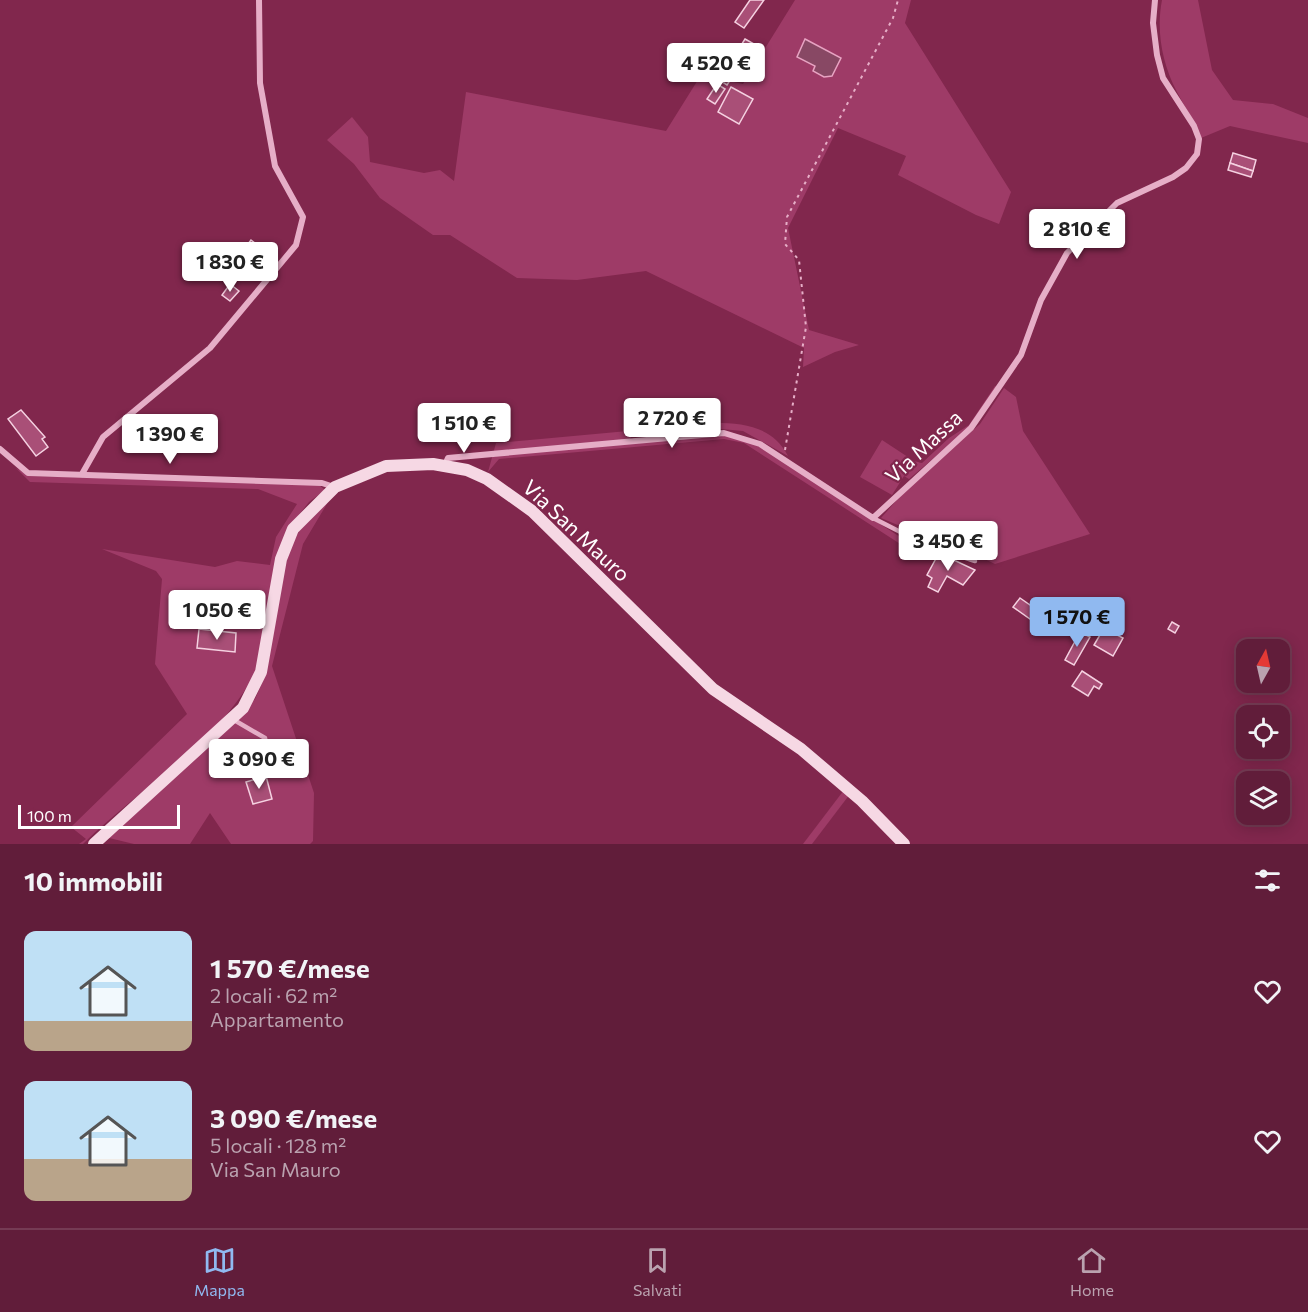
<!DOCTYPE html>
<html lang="it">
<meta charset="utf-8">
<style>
:root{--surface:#611d3a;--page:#6a2a45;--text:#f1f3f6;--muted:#baa2af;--line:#753b54;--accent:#90b9f0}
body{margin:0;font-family:Commissioner,sans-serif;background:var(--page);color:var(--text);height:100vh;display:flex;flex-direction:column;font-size:22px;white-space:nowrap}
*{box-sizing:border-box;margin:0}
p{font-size:20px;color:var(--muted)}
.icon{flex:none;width:33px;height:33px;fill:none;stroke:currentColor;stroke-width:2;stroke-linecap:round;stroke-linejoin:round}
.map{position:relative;height:844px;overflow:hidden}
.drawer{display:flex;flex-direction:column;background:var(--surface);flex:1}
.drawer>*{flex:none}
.needle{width:39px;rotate:8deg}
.fabs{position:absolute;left:1236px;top:639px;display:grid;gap:12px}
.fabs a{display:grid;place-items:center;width:54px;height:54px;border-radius:12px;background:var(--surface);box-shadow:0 3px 15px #0003,0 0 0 2px var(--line);font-size:30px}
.scale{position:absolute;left:18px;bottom:15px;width:162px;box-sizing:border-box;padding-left:6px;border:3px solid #fff;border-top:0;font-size:16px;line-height:21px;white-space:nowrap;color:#fff;-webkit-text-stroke:4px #81274d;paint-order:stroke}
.price{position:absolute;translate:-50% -51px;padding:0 14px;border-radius:6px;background:#fff;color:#222;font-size:20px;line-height:39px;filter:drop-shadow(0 2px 3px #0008)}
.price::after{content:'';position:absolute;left:50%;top:36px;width:18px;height:14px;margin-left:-9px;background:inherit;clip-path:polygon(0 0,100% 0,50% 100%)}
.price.active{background:var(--accent);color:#111}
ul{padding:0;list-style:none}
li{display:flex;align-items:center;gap:18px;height:150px;padding:0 24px}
li span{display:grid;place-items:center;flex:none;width:168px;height:120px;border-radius:12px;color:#555}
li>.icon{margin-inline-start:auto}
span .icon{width:72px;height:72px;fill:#fffc;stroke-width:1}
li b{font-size:26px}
h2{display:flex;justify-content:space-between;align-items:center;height:72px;padding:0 24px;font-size:26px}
.tab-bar{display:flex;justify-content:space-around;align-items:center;height:84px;border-top:2px solid var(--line);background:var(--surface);font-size:16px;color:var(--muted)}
.tab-bar a{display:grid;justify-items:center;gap:3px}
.tab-bar .active{color:var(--accent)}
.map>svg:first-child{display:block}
.green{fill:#9e3b67}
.water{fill:#884864;stroke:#e7a3c2;stroke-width:1.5}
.building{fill:#a94f77;stroke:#f5d1e1;stroke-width:1.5}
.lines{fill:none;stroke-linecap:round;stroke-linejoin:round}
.path{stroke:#e6aec7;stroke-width:2;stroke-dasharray:3 4.5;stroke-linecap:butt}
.lane{stroke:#e6aec7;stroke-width:4.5}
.street{stroke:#e6aec7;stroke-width:6}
.secondary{stroke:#f6d8e4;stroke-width:12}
.labels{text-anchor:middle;stroke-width:4.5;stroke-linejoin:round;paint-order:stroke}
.street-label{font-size:21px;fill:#fff;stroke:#81274d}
</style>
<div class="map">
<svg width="1308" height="844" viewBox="0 0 1308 844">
<rect width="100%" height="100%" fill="#81274d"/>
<g class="green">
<polygon points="795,0 911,0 905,23 1011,192 999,224 976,215 898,175 906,156 838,128 788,228 809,330 859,345 835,352 803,367 804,348 646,271 577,280 517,278 450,235 433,235 380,198 354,164 327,140 352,117 368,137 370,162 424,173 440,170 454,181 466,92 666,131 701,75 743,84"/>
<path d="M 1162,0 L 1198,0 L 1212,70 L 1233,100 L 1273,104 L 1308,118 L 1308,143 L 1230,126 L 1201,138 C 1195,121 1185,108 1177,92 C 1162,63 1156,31 1162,0 Z"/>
<polygon points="995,386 998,387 969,428 909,479 904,476 892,495 860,477 882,440 914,461 922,463 949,438 969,425"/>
<path d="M 1004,388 L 1016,397 L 1023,431 L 1090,534 L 995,564 C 958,545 919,535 881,518 L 904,492 L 980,424 Z"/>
<path d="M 715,423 C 745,423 773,427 788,456 L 743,431 L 721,429 L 631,436 L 630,441 L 726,435 L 750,440 L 911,544 L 908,549 L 744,443 L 724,439 L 499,459 L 488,472 L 496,443 Z"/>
<path d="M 16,468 L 29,476 L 318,484 L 325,490 L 309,502 L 294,521 L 255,673 C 217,745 139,788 83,844 L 79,844 L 86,839 L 71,827 L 187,714 L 155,664 L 162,579 L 156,571 L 102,549 L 215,567 L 237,561 L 270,565 L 276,537 L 297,504 L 258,489 L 30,482 Z"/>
<polygon points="331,497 303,544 272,666 314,793 313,841 310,844 231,844 210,813 190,844 134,844 105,837 255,699 266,674 287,555 301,527"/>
<polygon points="844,790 850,794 812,844 803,844"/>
</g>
<polygon class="water" points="805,39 841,58 832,76 824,77 813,71 815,66 797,57"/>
<g class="building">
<polygon points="750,0 764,0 744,28 735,22"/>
<polygon points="745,39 754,44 727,85 710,74 717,63 726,69"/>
<polygon points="717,84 725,89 715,104 707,99"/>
<polygon points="731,87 753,99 739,124 718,112"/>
<polygon points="1233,153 1256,160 1253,171 1230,163"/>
<polygon points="1230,163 1253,171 1251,177 1228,170"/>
<polygon points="251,240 268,253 257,268 246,259 251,253 245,248"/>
<polygon points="230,284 239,291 230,301 222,295"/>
<polygon points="21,410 45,437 42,439 48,447 36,456 8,419"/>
<polygon points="939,553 975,570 963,585 947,576 938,592 928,587 932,578 927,575"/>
<polygon points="1020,598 1037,610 1030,619 1013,607"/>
<polygon points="1172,622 1179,626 1175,633 1168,629"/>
<polygon points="1104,628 1123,638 1113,656 1094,645"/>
<polygon points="199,629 236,633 235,652 197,648"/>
<polygon points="1080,632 1090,637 1074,665 1065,660"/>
<polygon points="1082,671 1102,684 1099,689 1094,686 1088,696 1072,686"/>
<polygon points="266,776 272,799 253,804 246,782"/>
</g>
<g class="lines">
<polyline class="path" points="785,450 806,327 799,260 785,244 787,217 893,18 898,0"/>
<g class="lane">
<polyline points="873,518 924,544 975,561"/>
<path d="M 234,720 L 265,738 C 268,751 265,762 272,775"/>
<polyline points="253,773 266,764"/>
</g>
<g class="street">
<polyline points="0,449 28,473 322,483 334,487"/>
<polyline points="445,465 448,458 724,433 760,444 873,518 971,428 1021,355 1041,300 1067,253 1117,203 1173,177 1186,168 1197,154 1199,139 1194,126 1163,78 1157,55 1153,23 1155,0"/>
<polyline points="82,474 103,437 210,348 296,245 303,217 275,166 260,83 259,0"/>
</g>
<polyline class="secondary" points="94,844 243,708 261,672 281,559 293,529 335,487 386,466 433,464 467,470 487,479 532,511 713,689 801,749 862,801 904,844"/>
</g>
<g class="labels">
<g class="street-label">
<text transform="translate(924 447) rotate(-43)" y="7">Via Massa</text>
<text transform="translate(576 531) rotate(43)" y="7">Via San Mauro</text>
</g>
</g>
</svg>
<div class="fabs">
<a><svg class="needle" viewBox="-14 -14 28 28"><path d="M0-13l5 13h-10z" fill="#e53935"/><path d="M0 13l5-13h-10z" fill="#baa2af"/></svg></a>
<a><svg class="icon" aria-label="locate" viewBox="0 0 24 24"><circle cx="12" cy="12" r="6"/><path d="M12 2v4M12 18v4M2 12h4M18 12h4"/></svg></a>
<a><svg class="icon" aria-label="layers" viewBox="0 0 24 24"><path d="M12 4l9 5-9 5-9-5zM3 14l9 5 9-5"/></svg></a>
</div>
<div class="scale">100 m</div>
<b class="price" style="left:716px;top:94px">4 520 €</b>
<b class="price" style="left:1077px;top:260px">2 810 €</b>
<b class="price" style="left:230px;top:293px">1 830 €</b>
<b class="price" style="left:672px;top:449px">2 720 €</b>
<b class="price" style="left:464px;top:454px">1 510 €</b>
<b class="price" style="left:170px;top:465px">1 390 €</b>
<b class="price" style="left:948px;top:572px">3 450 €</b>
<b class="price" style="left:217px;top:641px">1 050 €</b>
<b class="price active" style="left:1077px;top:648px">1 570 €</b>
<b class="price" style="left:259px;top:790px">3 090 €</b>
</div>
<section class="drawer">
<h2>10 immobili<svg class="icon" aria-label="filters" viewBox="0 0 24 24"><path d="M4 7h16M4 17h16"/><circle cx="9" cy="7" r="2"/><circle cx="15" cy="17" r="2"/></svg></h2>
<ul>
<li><span style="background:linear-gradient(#bfe0f5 75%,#b9a48a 0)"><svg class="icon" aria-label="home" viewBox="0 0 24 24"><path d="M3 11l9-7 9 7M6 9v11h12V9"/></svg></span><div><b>1 570 €/mese</b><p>2 locali · 62 m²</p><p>Appartamento</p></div><svg class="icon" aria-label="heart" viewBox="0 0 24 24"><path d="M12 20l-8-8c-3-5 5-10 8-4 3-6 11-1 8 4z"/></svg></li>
<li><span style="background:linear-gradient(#bfe0f5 65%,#b9a48a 0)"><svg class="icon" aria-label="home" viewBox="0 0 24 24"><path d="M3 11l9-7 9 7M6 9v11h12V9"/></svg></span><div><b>3 090 €/mese</b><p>5 locali · 128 m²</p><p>Via San Mauro</p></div><svg class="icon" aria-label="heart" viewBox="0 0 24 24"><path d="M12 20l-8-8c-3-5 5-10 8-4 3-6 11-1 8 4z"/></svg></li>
</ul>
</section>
<nav class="tab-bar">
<a class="active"><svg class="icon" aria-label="map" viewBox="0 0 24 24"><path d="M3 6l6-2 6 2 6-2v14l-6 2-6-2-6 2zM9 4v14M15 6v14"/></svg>Mappa</a>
<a><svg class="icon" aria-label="saved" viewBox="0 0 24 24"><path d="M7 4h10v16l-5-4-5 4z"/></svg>Salvati</a>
<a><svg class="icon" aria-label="home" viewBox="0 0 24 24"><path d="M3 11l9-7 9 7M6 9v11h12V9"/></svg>Home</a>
</nav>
